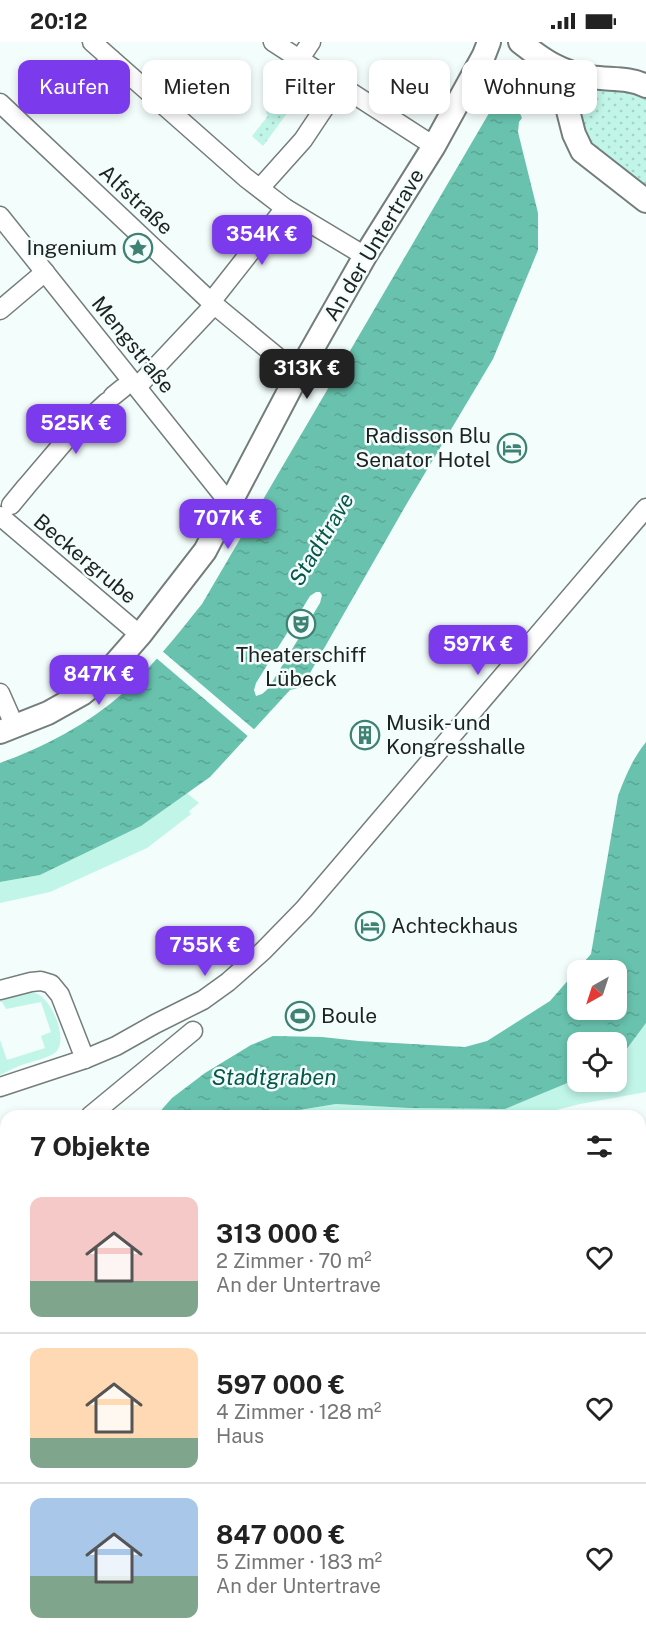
<!DOCTYPE html>
<html lang="de">
<meta charset="utf-8">
<style>
:root{--surface:#fff;--page:#f6f6f6;--text:#222;--muted:#767676;--line:#e0e0e0;--accent:#7c3aed}
body{margin:0;font-family:"Public Sans",sans-serif;background:var(--page);color:var(--text);height:100vh;display:flex;flex-direction:column;font-size:22px;white-space:nowrap}
*{box-sizing:border-box;margin:0}
p{font-size:20px;color:var(--muted)}
.icon{flex:none;width:33px;height:33px;fill:none;stroke:currentColor;stroke-width:2;stroke-linecap:round;stroke-linejoin:round}
.map{position:relative;flex:1;overflow:hidden}
.side{position:absolute;left:0px;top:1068px;width:646px;height:536px;display:flex;flex-direction:column;background:var(--surface);border-radius:18px 18px 0 0;box-shadow:0 3px 9px #0003}
.side>*{flex:none}
.guide{position:absolute;left:18px;top:18px;width:610px;height:54px;display:flex;gap:12px}
.needle{width:39px;rotate:219deg}
.fabs{position:absolute;left:567px;top:918px;display:grid;gap:12px}
.fabs a{display:grid;place-items:center;width:60px;height:60px;border-radius:12px;background:var(--surface);box-shadow:0 3px 9px #0003;font-size:30px}
.price{position:absolute;translate:-50% -51px;padding:0 14px;border-radius:12px;background:var(--accent);color:#fff;font-size:20px;line-height:39px;filter:drop-shadow(0 2px 3px #0008)}
.price::after{content:'';position:absolute;left:50%;top:36px;width:18px;height:14px;margin-left:-9px;background:inherit;clip-path:polygon(0 0,100% 0,50% 100%)}
.price.active{background:#222;color:#fff}
ul{padding:0;list-style:none}
li{display:flex;align-items:center;gap:18px;height:150px;padding:0 30px}
li+li{border-top:2px solid var(--line)}
li span{display:grid;place-items:center;flex:none;width:168px;height:120px;border-radius:12px;color:#555}
li>.icon{margin-inline-start:auto}
span .icon{width:72px;height:72px;fill:#fffc;stroke-width:1}
li b{font-size:26px}
h2{display:flex;justify-content:space-between;align-items:center;height:72px;padding:0 30px;font-size:26px}
.chip{padding:0 21px;border-radius:12px;background:var(--surface);box-shadow:0 3px 9px #0003;font-size:21px;line-height:54px}
.chip.active{background:var(--accent);color:#fff}
.status{display:flex;justify-content:space-between;align-items:center;height:42px;padding:0 30px;background:var(--surface);direction:ltr}
.status svg{height:16px;fill:currentColor}
.map>svg:first-child{display:block}
.grass{fill:#c0f5e8}
.park{fill:url(#park-dots)}
.water{fill:url(#water-ripples);fill-rule:evenodd}
.pier{fill:#f3fdfb}
.lines{fill:none;stroke-linecap:round;stroke-linejoin:round}
.minor-casing{stroke:#747d7b;stroke-width:21}
.major-casing{stroke:#747d7b;stroke-width:26}
.minor{stroke:#fff;stroke-width:18}
.major{stroke:#fff;stroke-width:22}
.rail-casing{stroke:#606564;stroke-width:6}
.rail{stroke:#f3fdfb;stroke-width:4;stroke-dasharray:11;stroke-linecap:butt}
.labels{text-anchor:middle;stroke-width:5;stroke-linejoin:round;paint-order:stroke}
.street-label{font-size:21px;fill:#1e2221;stroke:#f3fdfb}
.poi-label{font-size:21px;fill:#1e2221;stroke:#f3fdfb;text-anchor:start}
.water-label{font-size:22px;font-style:italic;fill:#06574a;stroke:#f3fdfb}
</style>
<div class="status"><b>20:12</b><svg viewBox="0 0 49 12"><path d="M0 12V9h3v3zM5 12V6h3v6zM10 12V3h3v9zM15 12V0h3v12zM26 1h20v11H26zM47 4h2v5h-2z"/></svg></div>
<div class="map">
<svg width="646" height="1603" viewBox="0 0 646 1603">
<defs>
<pattern id="park-dots" width="8" height="8" patternUnits="userSpaceOnUse" patternTransform="scale(1.5)"><rect width="8" height="8" fill="#c0f5e8"/><path d="M2 2h.1M6 6h.1" fill="none" stroke="#a5d2c7" stroke-width="1.8" stroke-linecap="round"/></pattern>
<pattern id="water-ripples" width="26" height="14" patternUnits="userSpaceOnUse" patternTransform="scale(1.5)"><rect width="26" height="14" fill="#68c2ae"/><path d="M2 4q2-2 4 0t4 0M15 11q2-2 4 0t4 0" fill="none" stroke="#5aa695"/></pattern>
</defs>
<rect width="100%" height="100%" fill="#f3fdfb"/>
<g class="grass">
<polygon points="187,751 199,761 189,769 191,772 147,806 50,850 0,861 0,840 40,833 141,784"/>
<path d="M 21,950 C 25,950 31,949 35,951 C 51,955 69,997 56,1010 C 48,1017 27,1020 17,1025 C 11,1027 5,1031 0,1033 L 0,998 L 7,1018 L 45,1006 L 41,994 L 51,990 L 41,960 L 6,967 L 2,960 L 0,960 L 0,956 Z"/>
<polygon points="646,981 646,1050 580,1062 532,1074 281,1074 293,1069 336,1062 409,1066 505,1067 577,1037 578,1040 616,1040 617,1018 620,1016"/>
</g>
<g class="park">
<path d="M 611,45 L 633,47 L 646,56 L 646,150 L 584,99 C 579,69 575,53 611,45 Z"/>
<polygon points="281,48 296,59 263,104 252,94 268,74 266,70"/>
</g>
<g class="water">
<path d="M 521,0 L 552,0 L 517,64 L 522,76 L 519,80 L 518,90 L 538,171 L 538,208 L 493,317 L 406,463 L 302,645 L 290,648 L 210,735 L 141,784 L 40,833 L 0,840 L 0,721 C 42,706 90,681 123,651 C 153,624 177,593 202,562 L 499,54 L 501,55 L 514,28 ZM 316,550 L 320,550 L 322,553 L 320,561 L 268,647 L 262,652 L 256,654 L 254,648 L 256,641 L 310,554 Z"/>
<path d="M 646,700 L 646,981 L 620,1016 L 617,1018 L 616,1000 L 578,1000 L 577,1037 L 505,1067 L 409,1066 L 336,1062 L 293,1069 L 281,1074 L 156,1074 L 172,1056 L 205,1031 L 251,1003 L 273,994 L 322,995 L 359,999 L 465,1005 L 487,999 L 550,959 L 591,912 L 618,754 C 625,735 633,716 646,700 ZM 616,928 L 616,968 L 578,968 L 578,928 Z"/>
<polygon points="6,1203 6,1277 0,1278 0,1205"/>
</g>
<g class="pier">
<polygon points="518,0 555,0 533,39 513,25"/>
<polygon points="161,608 256,689 250,696 155,615"/>
</g>
<g class="lines">
<g class="minor-casing">
<g id="minor">
<polyline points="92,0 246,136 285,166 365,214"/>
<polyline points="273,0 434,104"/>
<polyline points="299,18 311,0"/>
<polyline points="0,61 211,260 298,332"/>
<polyline points="67,61 111,17"/>
<polyline points="260,146 303,98 339,44"/>
<polyline points="0,174 230,462"/>
<polyline points="211,260 285,166"/>
<polyline points="0,268 45,230"/>
<polyline points="137,345 214,263"/>
<polyline points="113,354 123,346"/>
<polyline points="25,446 65,399 107,360"/>
<polyline points="11,463 25,446"/>
<polyline points="0,474 140,593"/>
<polyline points="0,651 15,685"/>
<polyline points="0,948 31,940 41,939 51,942 60,953 85,1017"/>
<polyline points="0,1045 85,1017 116,1004 155,982 203,958 228,940 263,909 304,867 646,466"/>
<polyline points="90,1074 193,989"/>
<polyline points="640,1135 646,1134"/>
<polyline points="0,1385 6,1382"/>
<polyline points="640,1497 646,1495"/>
<polyline points="84,1598 86,1603"/>
<polyline points="238,1598 240,1603"/>
<polyline points="372,1598 373,1603"/>
<polyline points="519,1598 519,1603"/>
<polyline points="623,1598 623,1603"/>
</g>
</g>
<g class="major-casing">
<g id="major">
<path d="M 520,0 C 543,18 561,31 591,35 C 609,38 629,35 646,44"/>
<polyline points="546,20 557,37 564,53 574,92 582,109 646,159"/>
<polyline points="0,690 48,671 82,652 105,633 140,593 205,509 298,332 365,214 434,104 484,13 489,0"/>
<polyline points="0,1111 6,1129"/>
<polyline points="640,1344 646,1342"/>
<polyline points="0,1593 6,1590"/>
</g>
</g>
<use href="#minor" class="minor"/>
<use href="#major" class="major"/>
<g class="rail-casing">
<g id="rail">
<polyline points="640,1108 646,1106"/>
<polyline points="640,1118 646,1116"/>
<polyline points="0,1339 6,1337"/>
</g>
</g>
<use href="#rail" class="rail"/>
</g>
<defs>
<g id="sight-ring" transform="scale(1.5)"><circle r="9.5" fill="#f3fdfb" stroke="#3f8173" stroke-width="1.5"/><path d="M0-6L1.8-2.2L6-1.7L2.9 1.2L3.7 5.4L0 3.3L-3.7 5.4L-2.9 1.2L-6-1.7L-1.8-2.2Z" fill="#3f8173"/></g>
<g id="hotel-ring" transform="scale(1.5)"><circle r="9.5" fill="#f3fdfb" stroke="#3f8173" stroke-width="1.5"/><path d="M-6-4.5h1.5V1H6V5H4.5V3h-9V5H-6ZM-4 0a1.8 1.8 0 1 1 3.6 0ZM.5 0V-2.5h3Q6-2.5 6 0Z" fill="#3f8173"/></g>
<g id="theatre-ring" transform="scale(1.5)"><circle r="9.5" fill="#f3fdfb" stroke="#3f8173" stroke-width="1.5"/><path d="M-5-5.5Q0-4 5-5.5V0Q5 5 0 6Q-5 5-5 0ZM-3.3-2.5H-1v1.5H-3.3ZM1-2.5H3.3v1.5H1ZM-2.8 1Q0 5.5 2.8 1Z" fill="#3f8173"/></g>
<g id="building-ring" transform="scale(1.5)"><circle r="9.5" fill="#f3fdfb" stroke="#3f8173" stroke-width="1.5"/><path d="M-4-6H4V6H1V3H-1V6H-4ZM-2.5-4.3h1.7v1.8h-1.7ZM.8-4.3h1.7v1.8H.8ZM-2.5-1h1.7V.8h-1.7ZM.8-1h1.7V.8H.8Z" fill="#3f8173"/></g>
<g id="stadium-ring" transform="scale(1.5)"><circle r="9.5" fill="#f3fdfb" stroke="#3f8173" stroke-width="1.5"/><path d="M0-5a6.5 5 0 1 0 0 10a6.5 5 0 1 0 0-10ZM-3.5-1.8h7v3.6h-7Z" fill="#3f8173"/></g>
</defs>
<g fill-rule="evenodd">
<use href="#sight-ring" x="138" y="206"/>
<use href="#hotel-ring" x="512" y="406"/>
<use href="#theatre-ring" x="301" y="582"/>
<use href="#building-ring" x="365" y="693"/>
<use href="#hotel-ring" x="370" y="884"/>
<use href="#stadium-ring" x="300" y="974"/>
</g>
<g class="labels">
<g class="street-label">
<text transform="translate(136 158) rotate(43)" y="7">Alfstraße</text>
<text transform="translate(374 203) rotate(-59)" y="7">An der Untertrave</text>
<text transform="translate(133 303) rotate(51)" y="7">Mengstraße</text>
<text transform="translate(85 517) rotate(40)" y="7">Beckergrube</text>
</g>
<g class="poi-label">
<text x="117" y="213" text-anchor="end">Ingenium</text>
<text x="491" y="401" text-anchor="end">Radisson Blu<tspan x="491" dy="24">Senator Hotel</tspan></text>
<text x="301" y="620" text-anchor="middle">Theaterschiff<tspan x="301" dy="24">Lübeck</tspan></text>
<text x="386" y="688">Musik- und<tspan x="386" dy="24">Kongresshalle</tspan></text>
<text x="391" y="891">Achteckhaus</text>
<text x="321" y="981">Boule</text>
</g>
<g class="water-label">
<text transform="translate(321 497) rotate(-59)" y="8">Stadttrave</text>
<text x="274" y="1043">Stadtgraben</text>
</g>
</g>
</svg>
<div class="fabs">
<a><svg class="needle" viewBox="-14 -14 28 28"><path d="M0-13l5 13h-10z" fill="#e53935"/><path d="M0 13l5-13h-10z" fill="#767676"/></svg></a>
<a><svg class="icon" aria-label="locate" viewBox="0 0 24 24"><circle cx="12" cy="12" r="6"/><path d="M12 2v4M12 18v4M2 12h4M18 12h4"/></svg></a>
</div>
<b class="price" style="left:262px;top:224px">354K €</b>
<b class="price active" style="left:307px;top:358px">313K €</b>
<b class="price" style="left:76px;top:413px">525K €</b>
<b class="price" style="left:228px;top:508px">707K €</b>
<b class="price" style="left:478px;top:634px">597K €</b>
<b class="price" style="left:99px;top:664px">847K €</b>
<b class="price" style="left:205px;top:935px">755K €</b>
<div class="guide">
<a class="chip active">Kaufen</a>
<a class="chip">Mieten</a>
<a class="chip">Filter</a>
<a class="chip">Neu</a>
<a class="chip">Wohnung</a>
</div>
<section class="side">
<h2>7 Objekte<svg class="icon" aria-label="filters" viewBox="0 0 24 24"><path d="M4 7h16M4 17h16"/><circle cx="9" cy="7" r="2"/><circle cx="15" cy="17" r="2"/></svg></h2>
<ul>
<li><span style="background:linear-gradient(#f6c9c9 70%,#7fa58c 0)"><svg class="icon" aria-label="home" viewBox="0 0 24 24"><path d="M3 11l9-7 9 7M6 9v11h12V9"/></svg></span><div><b>313 000 €</b><p>2 Zimmer · 70 m²</p><p>An der Untertrave</p></div><svg class="icon" aria-label="heart" viewBox="0 0 24 24"><path d="M12 20l-8-8c-3-5 5-10 8-4 3-6 11-1 8 4z"/></svg></li>
<li><span style="background:linear-gradient(#ffd9b3 75%,#7fa58c 0)"><svg class="icon" aria-label="home" viewBox="0 0 24 24"><path d="M3 11l9-7 9 7M6 9v11h12V9"/></svg></span><div><b>597 000 €</b><p>4 Zimmer · 128 m²</p><p>Haus</p></div><svg class="icon" aria-label="heart" viewBox="0 0 24 24"><path d="M12 20l-8-8c-3-5 5-10 8-4 3-6 11-1 8 4z"/></svg></li>
<li><span style="background:linear-gradient(#a9c7e8 65%,#7fa58c 0)"><svg class="icon" aria-label="home" viewBox="0 0 24 24"><path d="M3 11l9-7 9 7M6 9v11h12V9"/></svg></span><div><b>847 000 €</b><p>5 Zimmer · 183 m²</p><p>An der Untertrave</p></div><svg class="icon" aria-label="heart" viewBox="0 0 24 24"><path d="M12 20l-8-8c-3-5 5-10 8-4 3-6 11-1 8 4z"/></svg></li>
</ul>
</section>
</div>
